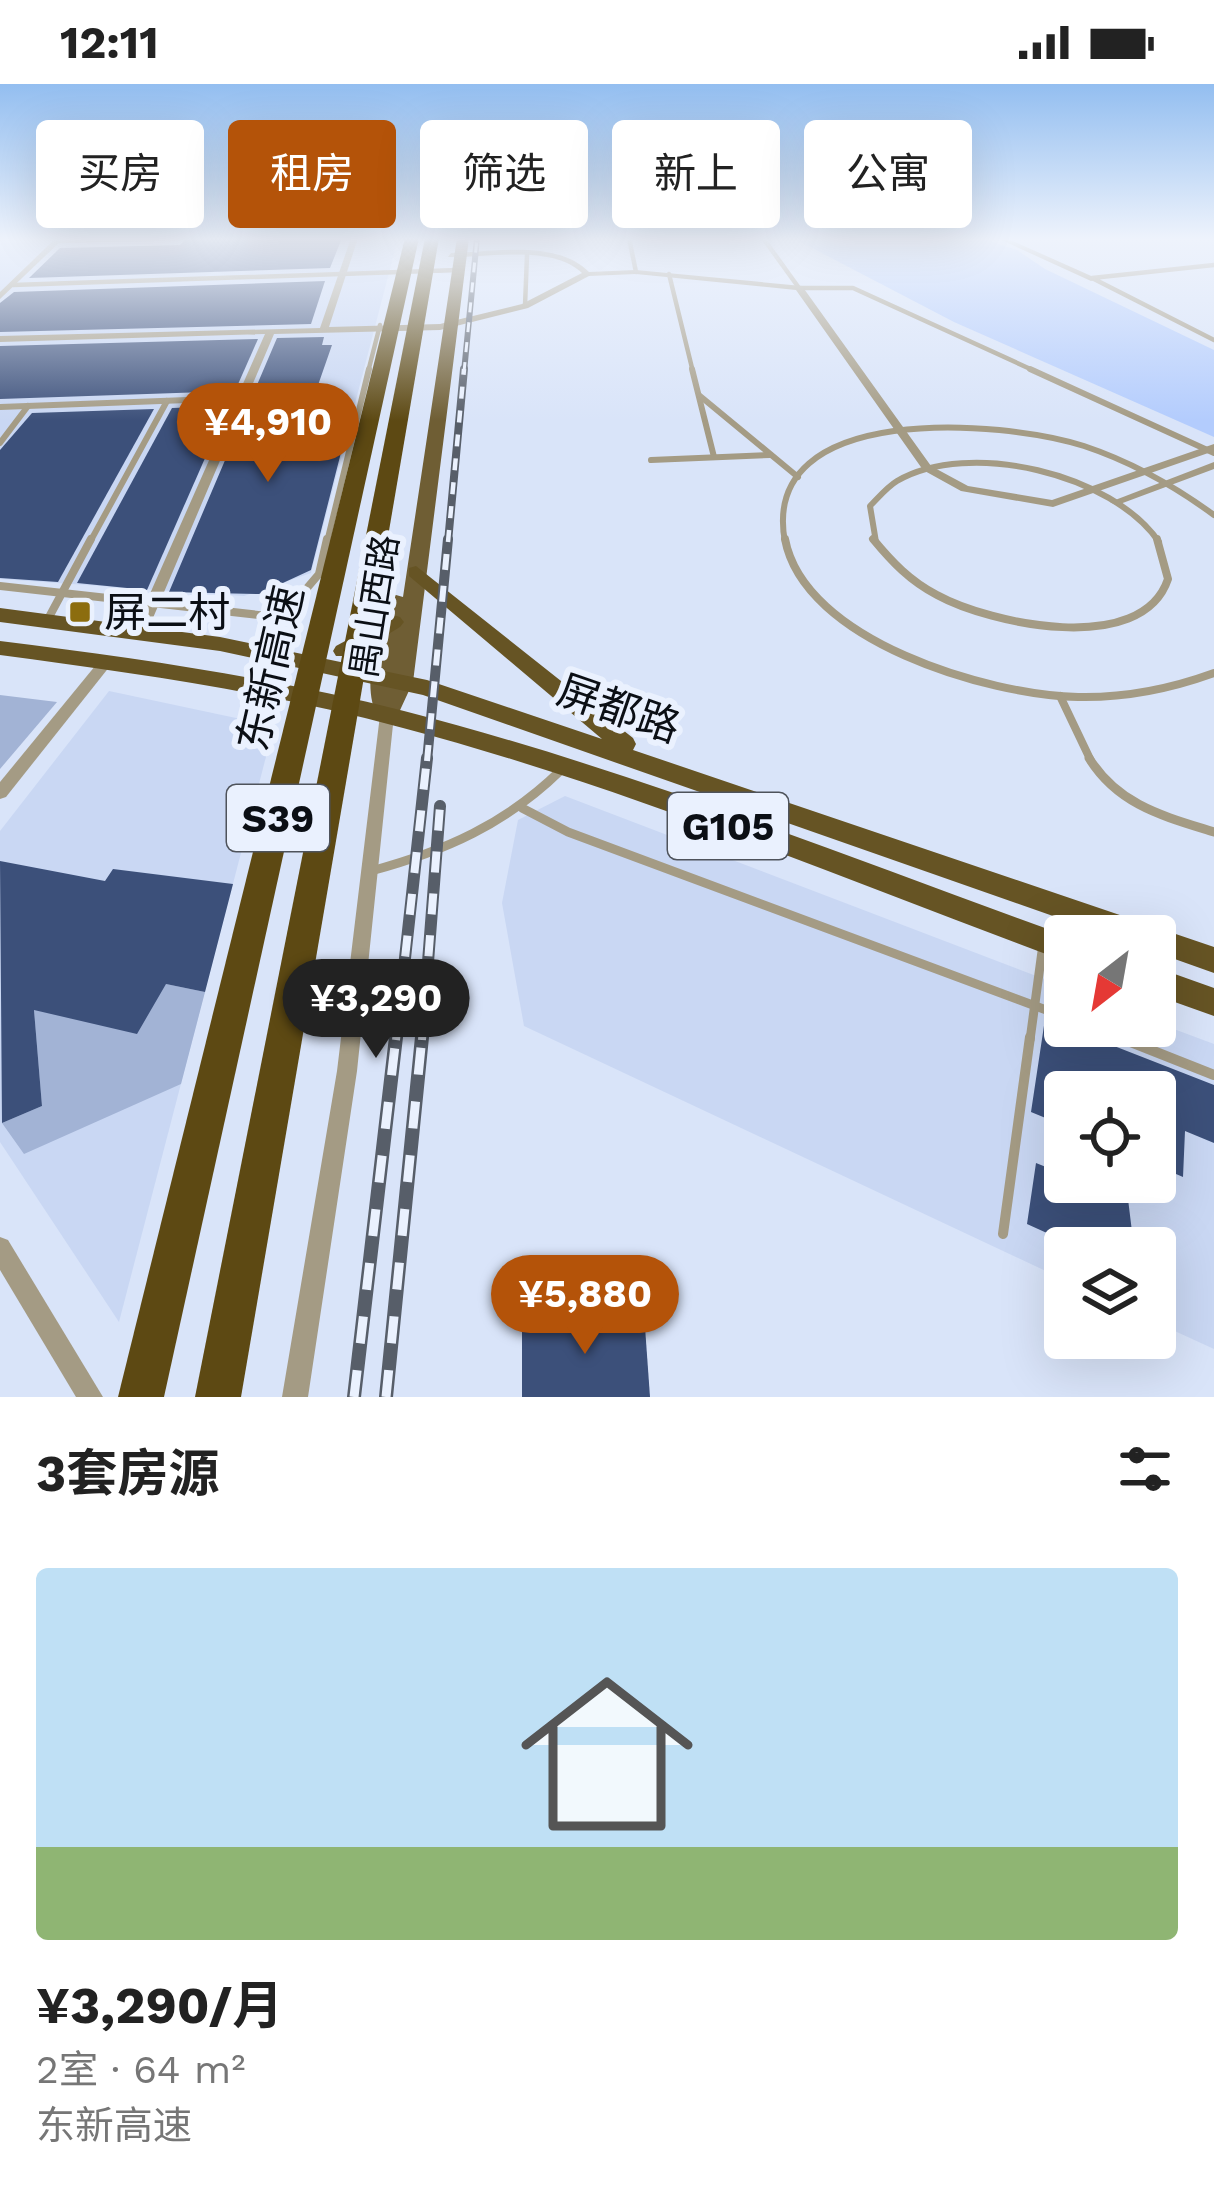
<!DOCTYPE html>
<html lang="zh">
<meta charset="utf-8">
<style>
:root{--surface:#fff;--page:#f6f6f6;--text:#222;--muted:#767676;--accent:#b45309}
body{margin:0;font-family:"Work Sans","Noto Sans SC",sans-serif;background:var(--page);color:var(--text);height:100vh;display:flex;flex-direction:column;font-size:45px;white-space:nowrap}
*{box-sizing:border-box;margin:0}
p{font-size:39px;color:var(--muted)}
.icon{flex:none;width:66px;height:66px;fill:none;stroke:currentColor;stroke-width:2;stroke-linecap:round;stroke-linejoin:round}
.map{position:relative;height:1313px;overflow:hidden}
.details{display:flex;flex-direction:column;background:var(--surface);flex:1}
.details>*{flex:none}
.guide{position:absolute;left:36px;top:36px;width:1143px;height:108px;display:flex;gap:24px}
.needle{width:78px;rotate:211deg}
.fabs{position:absolute;left:1044px;top:831px;display:grid;gap:24px}
.fabs a{display:grid;place-items:center;width:132px;height:132px;border-radius:12px;background:var(--surface);box-shadow:0 12px 48px #0002;font-size:60px}
.price{position:absolute;translate:-50% -102px;padding:0 27px;border-radius:42px;background:var(--accent);color:#fff;font-size:39px;line-height:78px;filter:drop-shadow(0 3px 6px #0008)}
.price::after{content:'';position:absolute;left:50%;top:72px;width:36px;height:27px;margin-left:-18px;background:inherit;clip-path:polygon(0 0,100% 0,50% 100%)}
.price.current{background:#222;color:#fff}
ul{padding:0;list-style:none}
li{display:grid;align-content:center;gap:24px;height:636px;padding:0 36px}
li span{display:grid;place-items:center;height:372px;border-radius:12px;color:#555}
li>.icon{margin-inline-start:auto}
span .icon{width:216px;height:216px;fill:#fffc;stroke-width:1}
li b{font-size:51px}
h2{display:flex;justify-content:space-between;align-items:center;height:144px;padding:0 36px;font-size:51px}
.chip{padding:0 42px;border-radius:12px;background:var(--surface);box-shadow:0 12px 48px #0002;font-size:42px;line-height:108px}
.chip.current{background:var(--accent);color:#fff}
.status{display:flex;justify-content:space-between;align-items:center;height:84px;padding:0 60px;background:var(--surface);direction:ltr}
.status svg{height:33px;fill:currentColor}
.map>svg:first-child{display:block}
.built{fill:#c9d7f3;fill-rule:evenodd}
.green{fill:#a2b3d5}
.water{fill:#b3ccfd}
.building{fill:#3c507a}
.lines{fill:none;stroke-linecap:round;stroke-linejoin:round}
.service-far4{stroke:#a49b84;stroke-width:4.5}
.service-far3{stroke:#a49b84;stroke-width:6}
.service-far2{stroke:#a49b84;stroke-width:8}
.service-far1{stroke:#a49b84;stroke-width:9}
.service{stroke:#a49b84;stroke-width:10}
.minor{fill:#a49b84;fill-rule:evenodd}
.primary{fill:#6f5e34;fill-rule:evenodd}
.trunk{fill:#665424;fill-rule:evenodd}
.motorway{fill:#5d4913;fill-rule:evenodd}
.rail-far4-casing{stroke:#575e69;stroke-width:6}
.rail-far3-casing{stroke:#575e69;stroke-width:8}
.rail-far2-casing{stroke:#575e69;stroke-width:10}
.rail-far1-casing{stroke:#575e69;stroke-width:12}
.rail-casing{stroke:#575e69;stroke-width:14}
.rail-far4{stroke:#eaf1fe;stroke-width:3;stroke-dasharray:10;stroke-linecap:butt}
.rail-far3{stroke:#eaf1fe;stroke-width:4.5;stroke-dasharray:12;stroke-linecap:butt}
.rail-far2{stroke:#eaf1fe;stroke-width:6;stroke-dasharray:16;stroke-linecap:butt}
.rail-far1{stroke:#eaf1fe;stroke-width:8;stroke-dasharray:21;stroke-linecap:butt}
.rail{stroke:#eaf1fe;stroke-width:9;stroke-dasharray:27;stroke-linecap:butt}
.poi-dot{fill:#8c6d0f;stroke:#eaf1fe;stroke-width:4.5}
.labels{text-anchor:middle;stroke-width:12;stroke-linejoin:round;paint-order:stroke}
.far-street-label{font-size:36px;fill:#0b0f15;stroke:#eaf1fe}
.shield{fill:#eaf1fe;stroke:#4e535b;stroke-width:3}
.shield-label{font-size:39px;font-weight:bold;fill:#0b0f15}
.poi-label{font-size:42px;fill:#0b0f15;stroke:#eaf1fe;text-anchor:start}
.street-label{font-size:42px;fill:#0b0f15;stroke:#eaf1fe}
</style>
<div class="status"><b>12:11</b><svg viewBox="0 0 49 12"><path d="M0 12V9h3v3zM5 12V6h3v6zM10 12V3h3v9zM15 12V0h3v12zM26 1h20v11H26zM47 4h2v5h-2z"/></svg></div>
<div class="map">
<svg width="1214" height="1313" viewBox="0 0 1214 1313">
<rect width="100%" height="100%" fill="#d9e4f9"/>
<g class="built">
<polygon points="0,154 398,154 311,489 244,512 0,495"/>
<polygon points="109,607 274,642 119,1238 0,1058 0,747"/>
<path d="M 565,712 L 1065,903 L 1065,942 L 1155,942 L 1155,938 L 1214,960 L 1214,1265 L 1155,1238 L 1155,1164 L 1065,1164 L 1065,1196 L 524,942 L 502,819 L 518,736 ZM 1065,1008 L 1155,1008 L 1155,1098 L 1065,1098 Z"/>
</g>
<g class="green">
<polygon points="0,611 57,618 0,685"/>
<polygon points="166,900 205,908 181,1000 24,1070 2,1039 42,1022 34,926"/>
</g>
<polygon class="water" points="793,154 981,154 1017,166 1045,185 1214,266 1214,353 954,238"/>
<g class="building">
<polygon points="187,154 342,154 330,184 29,194 60,164 180,161"/>
<polygon points="325,197 311,240 0,248 0,219 14,208"/>
<polygon points="324,253 322,261 332,261 301,350 346,349 311,486 259,510 169,508 277,254"/>
<polygon points="258,255 235,307 0,315 0,262"/>
<polygon points="228,322 147,506 77,499 172,324"/>
<polygon points="154,325 58,498 0,494 0,366 32,329"/>
<polygon points="0,777 105,797 113,785 233,800 205,908 166,900 137,950 34,926 42,1022 2,1039"/>
<polygon points="1045,935 1214,1001 1214,1059 1185,1047 1183,1093 1155,1081 1155,1008 1065,1008 1065,1042 1031,1028"/>
<polygon points="1036,1079 1056,1087 1055,1096 1128,1115 1134,1164 1080,1164 1027,1140"/>
<polygon points="644,1229 650,1313 522,1313 522,1236"/>
</g>
<g class="lines">
<g class="service-far4">
<polyline points="629,154 636,188"/>
<polyline points="763,154 799,204 853,204 1037,288"/>
<polyline points="57,157 180,154"/>
<polyline points="1214,181 1092,194 1214,256"/>
<polyline points="669,190 693,288"/>
<polyline points="13,201 458,186"/>
<polyline points="525,222 527,171"/>
<polyline points="368,288 380,241"/>
</g>
<g class="service-far3">
<polyline points="692,285 714,373"/>
<polyline points="1030,285 1214,369"/>
<polyline points="700,312 798,393"/>
<polyline points="0,323 241,314"/>
<polyline points="0,359 28,322"/>
<polyline points="651,376 770,371"/>
<polyline points="90,458 167,317"/>
<polyline points="327,458 369,285"/>
<path d="M 785,458 C 758,316 1003,336 1084,362 C 1132,378 1173,401 1214,431"/>
<path d="M 876,458 L 870,422 C 878,414 887,403 897,397 C 969,355 1113,390 1159,458"/>
</g>
<g class="service-far2">
<path d="M 785,455 C 804,557 988,611 1078,613 C 1125,614 1170,605 1214,589"/>
<path d="M 873,455 C 892,478 910,497 937,511 C 990,540 1142,573 1168,495 L 1157,455"/>
<polyline points="0,502 277,533"/>
<polyline points="48,535 91,455"/>
<polyline points="255,565 319,490 327,455"/>
<polyline points="1060,612 1091,677"/>
</g>
<g class="service-far1">
<path d="M 1089,674 C 1118,721 1163,732 1214,748"/>
<polyline points="522,724 568,748 1065,933"/>
<path d="M 371,787 C 445,767 506,740 561,686"/>
<polyline points="1089,942 1125,956"/>
<polyline points="1030,956 1043,860"/>
</g>
<g class="service">
<polyline points="1118,953 1214,991"/>
<polyline points="1003,1150 1030,953"/>
</g>
<g class="minor">
<polygon points="56,154 64,154 0,215 0,208"/>
<path d="M 351,154 L 358,154 L 329,243 L 440,240 L 522,220 L 582,189 C 552,160 487,174 448,173 L 451,169 C 493,168 556,155 589,188 L 636,186 L 802,202 L 931,382 L 968,402 L 1052,416 L 1214,360 L 1214,367 L 1053,423 L 961,407 L 923,386 L 796,206 L 636,190 L 589,192 L 528,224 L 440,246 L 274,250 L 147,548 L 145,551 L 135,551 L 133,548 L 265,250 L 0,258 L 0,252 L 320,244 Z"/>
<polygon points="997,154 1006,154 1098,195 1091,197"/>
<polygon points="1214,378 1214,385 1120,420 1116,421 1110,418"/>
<polygon points="105,574 112,579 110,582 6,713 0,715 0,698 100,576"/>
<polygon points="387,626 394,631 357,987 308,1313 282,1313 337,987 380,631"/>
<polygon points="0,1153 8,1156 103,1313 76,1313 0,1186"/>
</g>
<path class="primary" d="M 457,154 L 469,154 L 413,598 L 395,637 L 379,637 C 359,598 379,557 386,517 L 396,511 L 403,513 Z"/>
<g class="trunk">
<polygon points="416,482 633,654 636,660 633,666 1214,863 1214,889 1155,868 1155,852 1110,852 423,611 220,567 0,538 0,524 220,553 427,596 602,655 409,492 409,484"/>
<polygon points="393,531 400,533 404,538 400,543 352,572 336,572 333,567 336,562"/>
<path d="M 0,557 C 135,574 271,593 404,627 C 630,685 848,773 1067,852 L 1065,877 C 846,796 630,704 403,644 C 271,608 135,589 0,571 Z"/>
<polygon points="1155,883 1214,904 1214,932 1155,911"/>
</g>
<g class="motorway">
<polygon points="405,154 419,154 164,1313 118,1313"/>
<polygon points="425,154 439,154 241,1313 195,1313"/>
</g>
<g class="rail-far4-casing">
<polyline id="rail-far4" points="464,288 477,154"/>
</g>
<g class="rail-far3-casing">
<polyline id="rail-far3" points="448,458 464,285"/>
</g>
<g class="rail-far2-casing">
<polyline id="rail-far2" points="427,677 448,455"/>
</g>
<g class="rail-far1-casing">
<g id="rail-far1">
<polyline points="396,956 427,674"/>
<polyline points="422,956 440,722"/>
</g>
</g>
<g class="rail-casing">
<g id="rail">
<polyline points="354,1313 396,953"/>
<polyline points="386,1313 422,953"/>
</g>
</g>
<use href="#rail-far4" class="rail-far4"/>
<use href="#rail-far3" class="rail-far3"/>
<use href="#rail-far2" class="rail-far2"/>
<use href="#rail-far1" class="rail-far1"/>
<use href="#rail" class="rail"/>
</g>
<linearGradient id="sky" x2="0" y2="1"><stop stop-color="#93bef0"/><stop offset="0.46" stop-color="#eef3fc"/><stop offset="1" stop-color="#eef3fc" stop-opacity="0"/></linearGradient>
<rect width="1214" height="337" fill="url(#sky)"/>
<rect class="poi-dot" x="68" y="516" width="24" height="24" rx="6"/>
<g class="labels">
<g class="far-street-label">
<text transform="translate(374 522) rotate(-81)" y="13">禺山西路</text>
</g>
<g class="shield">
<rect x="227" y="701" width="102" height="66" rx="9"/>
<rect x="668" y="709" width="120" height="66" rx="9"/>
</g>
<g class="shield-label">
<text x="278" y="748">S39</text>
<text x="728" y="756">G105</text>
</g>
<g class="poi-label">
<text x="104" y="543">屏二村</text>
</g>
<g class="street-label">
<text transform="translate(270 584) rotate(-77)" y="15">东新高速</text>
<text transform="translate(619 624) rotate(19)" y="15">屏都路</text>
</g>
</g>
</svg>
<div class="fabs">
<a><svg class="needle" viewBox="-14 -14 28 28"><path d="M0-13l5 13h-10z" fill="#e53935"/><path d="M0 13l5-13h-10z" fill="#767676"/></svg></a>
<a><svg class="icon" aria-label="locate" viewBox="0 0 24 24"><circle cx="12" cy="12" r="6"/><path d="M12 2v4M12 18v4M2 12h4M18 12h4"/></svg></a>
<a><svg class="icon" aria-label="layers" viewBox="0 0 24 24"><path d="M12 4l9 5-9 5-9-5zM3 14l9 5 9-5"/></svg></a>
</div>
<b class="price" style="left:268px;top:401px">¥4,910</b>
<b class="price current" style="left:376px;top:977px">¥3,290</b>
<b class="price" style="left:585px;top:1273px">¥5,880</b>
<div class="guide">
<a class="chip">买房</a>
<a class="chip current">租房</a>
<a class="chip">筛选</a>
<a class="chip">新上</a>
<a class="chip">公寓</a>
</div>
</div>
<section class="details">
<h2>3套房源<svg class="icon" aria-label="filters" viewBox="0 0 24 24"><path d="M4 7h16M4 17h16"/><circle cx="9" cy="7" r="2"/><circle cx="15" cy="17" r="2"/></svg></h2>
<ul>
<li><span style="background:linear-gradient(#bfe0f5 75%,#8fb573 0)"><svg class="icon" aria-label="home" viewBox="0 0 24 24"><path d="M3 11l9-7 9 7M6 9v11h12V9"/></svg></span><div><b>¥3,290/月</b><p>2室 · 64 m²</p><p>东新高速</p></div></li>
</ul>
</section>
